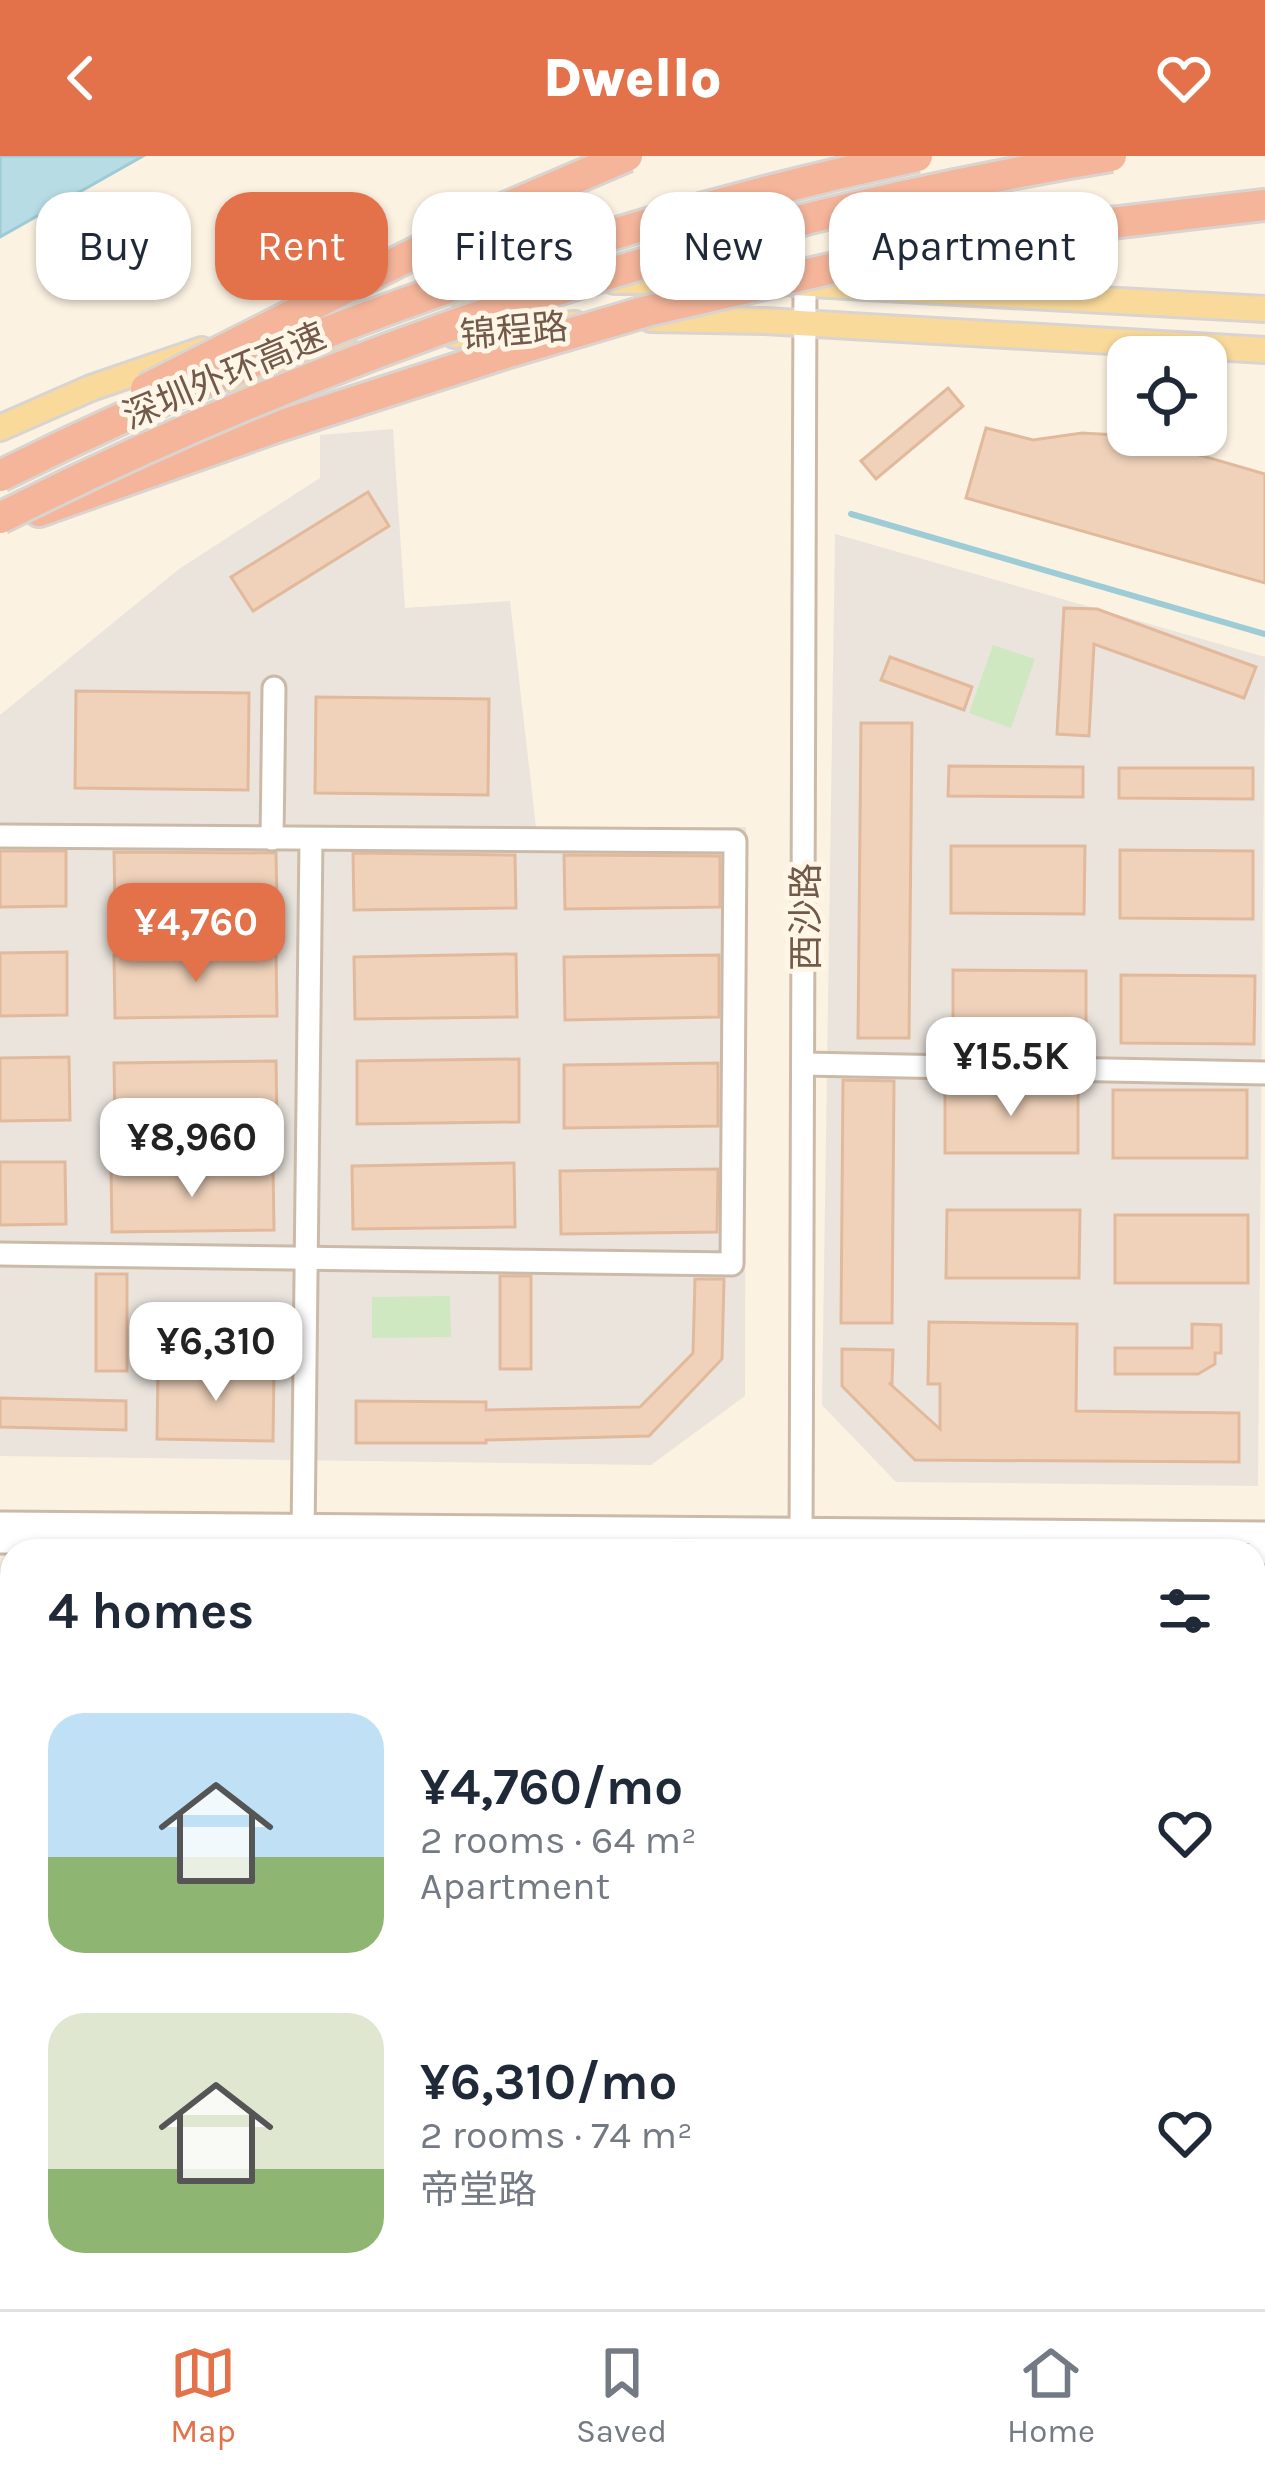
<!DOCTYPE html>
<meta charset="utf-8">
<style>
:root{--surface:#fff;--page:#f6f6f7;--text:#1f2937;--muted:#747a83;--line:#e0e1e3;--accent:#e37149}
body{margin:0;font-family:Karla,"Noto Sans SC",sans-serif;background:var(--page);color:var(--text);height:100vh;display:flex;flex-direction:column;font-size:45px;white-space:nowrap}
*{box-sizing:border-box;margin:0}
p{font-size:39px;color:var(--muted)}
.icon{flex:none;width:66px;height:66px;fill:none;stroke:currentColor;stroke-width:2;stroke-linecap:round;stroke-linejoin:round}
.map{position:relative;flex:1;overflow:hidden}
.panel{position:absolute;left:0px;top:1383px;width:1266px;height:771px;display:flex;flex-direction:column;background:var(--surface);border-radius:36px 36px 0 0;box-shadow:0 3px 9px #0004}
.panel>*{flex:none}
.top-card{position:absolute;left:36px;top:36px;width:1194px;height:108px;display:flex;gap:24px}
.buttons{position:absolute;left:1107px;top:180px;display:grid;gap:24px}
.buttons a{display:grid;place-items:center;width:120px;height:120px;border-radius:24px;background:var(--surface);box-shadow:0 3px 9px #0004;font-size:60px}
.price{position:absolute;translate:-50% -102px;padding:0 27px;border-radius:24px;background:#fff;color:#222;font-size:39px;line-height:78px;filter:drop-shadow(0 3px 6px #0008)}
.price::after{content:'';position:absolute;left:50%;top:72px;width:36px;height:27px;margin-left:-18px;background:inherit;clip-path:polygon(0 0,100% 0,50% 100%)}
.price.on{background:var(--accent);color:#fff}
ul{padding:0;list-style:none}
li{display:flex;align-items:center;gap:36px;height:300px;padding:0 48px}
li span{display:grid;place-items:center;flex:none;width:336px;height:240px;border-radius:36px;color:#555}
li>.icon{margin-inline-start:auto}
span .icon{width:144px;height:144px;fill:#fffc;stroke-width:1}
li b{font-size:51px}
h2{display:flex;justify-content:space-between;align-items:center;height:144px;padding:0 48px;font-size:51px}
.chip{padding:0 42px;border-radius:36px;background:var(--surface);box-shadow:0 3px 9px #0004;font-size:42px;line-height:108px}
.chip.on{background:var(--accent);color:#fff}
header{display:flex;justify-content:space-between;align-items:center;height:156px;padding:0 48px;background:var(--accent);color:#fff;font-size:54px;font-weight:800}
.menu{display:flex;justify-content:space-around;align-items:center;height:168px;border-top:3px solid var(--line);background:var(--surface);font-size:33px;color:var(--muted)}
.menu a{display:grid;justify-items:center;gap:6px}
.menu .on{color:var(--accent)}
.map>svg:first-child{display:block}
.industrial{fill:#eae4dd}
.education{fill:#efdff7}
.green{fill:#cfe8c1}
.water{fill:#b7dce4;stroke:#9dcbd6;stroke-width:3}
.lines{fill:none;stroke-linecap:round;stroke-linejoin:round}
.stream{stroke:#9dcbd6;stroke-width:6}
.building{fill:#f0d2ba;stroke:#e2b99b;stroke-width:3}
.minor-casing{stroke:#ccbaa9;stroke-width:27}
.major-casing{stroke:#dad4d0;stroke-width:30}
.highway-casing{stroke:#dad4d0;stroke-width:36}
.minor{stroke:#fff;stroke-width:21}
.major{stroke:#f9da9b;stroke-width:24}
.highway{stroke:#f4b59a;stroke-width:30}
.highway-bridge-casing{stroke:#dad4d0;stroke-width:36;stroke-linecap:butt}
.highway-bridge{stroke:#f4b59a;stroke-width:30}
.labels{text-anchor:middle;stroke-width:10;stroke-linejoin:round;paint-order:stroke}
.street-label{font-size:36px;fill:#725949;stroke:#fff6e7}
</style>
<header><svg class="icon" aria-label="back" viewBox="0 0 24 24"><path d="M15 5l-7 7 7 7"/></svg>Dwello<svg class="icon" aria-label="heart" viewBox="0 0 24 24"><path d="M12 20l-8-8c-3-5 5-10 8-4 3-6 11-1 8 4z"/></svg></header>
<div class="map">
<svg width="1265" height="2153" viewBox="0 0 1265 2153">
<rect width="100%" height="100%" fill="#fbf2e2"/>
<g class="industrial">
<polygon points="393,273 405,452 510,445 536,671 746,671 745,1240 651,1309 0,1300 0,559 179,413 320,322 320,279"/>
<polygon points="835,378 1265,501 1258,1330 896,1326 822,1249"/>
<polygon points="0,1414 12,1415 12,2142 755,2142 756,2153 0,2153"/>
</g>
<rect class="education" x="1254" y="1537" width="11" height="222"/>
<g class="green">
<polygon points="993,489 1035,503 1011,572 969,557"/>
<polygon points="450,1140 451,1181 372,1182 372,1141"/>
<rect x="849" y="2142" width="282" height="11"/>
</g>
<polygon class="water" points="0,0 143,0 0,81"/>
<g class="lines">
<polyline class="stream" points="851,358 1265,478"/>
</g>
<g class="building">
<polygon points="948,232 963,250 876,323 861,305"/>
<polygon points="986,272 1033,284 1082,277 1134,280 1265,318 1265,427 966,342"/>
<polygon points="368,336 389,370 253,455 231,421"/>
<polygon points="1064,452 1097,453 1256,511 1244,542 1094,488 1089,580 1057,578"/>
<polygon points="890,501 972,531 964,554 881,524"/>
<polygon points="76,535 249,537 248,634 75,632"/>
<polygon points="316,541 489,543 488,639 315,637"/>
<polygon points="861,567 912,567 909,882 858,882"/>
<polygon points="949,610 1083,611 1083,641 948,640"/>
<polygon points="1119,612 1253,612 1253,643 1119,642"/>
<polygon points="951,690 1085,690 1084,758 951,757"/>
<polygon points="1120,694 1253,695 1253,763 1120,762"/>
<polygon points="0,695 66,695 66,750 0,751"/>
<polygon points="114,696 276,697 277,748 115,751"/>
<polygon points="353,697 515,699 516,752 354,754"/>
<polygon points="564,699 720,700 720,751 565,753"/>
<polygon points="67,796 67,859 0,860 0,797"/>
<polygon points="276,796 277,860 115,862 114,799"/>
<polygon points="516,798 517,861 355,863 354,801"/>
<polygon points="719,799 719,861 565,864 564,801"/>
<polygon points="953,814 1086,815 1086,883 953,882"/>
<polygon points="1121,819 1255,820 1254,888 1121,887"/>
<polygon points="69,901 70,964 0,965 0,902"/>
<polygon points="519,903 519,966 357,968 357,905"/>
<polygon points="276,905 277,968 115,970 114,907"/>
<polygon points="718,907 718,970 564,972 564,909"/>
<polygon points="843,924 894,925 892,1167 841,1167"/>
<rect x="945" y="929" width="133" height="68"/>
<rect x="1113" y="934" width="134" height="68"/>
<polygon points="0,1006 65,1006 66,1068 0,1069"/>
<polygon points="514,1007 515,1071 353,1073 352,1010"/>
<polygon points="273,1011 274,1074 112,1076 111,1013"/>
<polygon points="718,1013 717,1076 561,1078 560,1015"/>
<polygon points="947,1054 1080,1054 1079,1122 946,1122"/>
<rect x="1115" y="1059" width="133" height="68"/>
<rect x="96" y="1118" width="31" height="97"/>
<rect x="500" y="1120" width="31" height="93"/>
<polygon points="695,1123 724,1123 722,1203 649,1280 486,1284 486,1287 356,1287 356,1245 486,1246 486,1254 640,1251 693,1197"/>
<polygon points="929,1166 1077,1168 1076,1255 1239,1257 1239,1306 915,1304 842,1230 842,1193 893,1194 892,1228 889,1227 940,1273 940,1228 928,1228"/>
<polygon points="1192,1168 1221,1169 1221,1197 1215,1197 1215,1208 1198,1218 1115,1218 1115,1192 1192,1192"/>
<polygon points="158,1211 274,1213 273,1285 157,1283"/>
<polygon points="0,1242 126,1245 126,1274 0,1271"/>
</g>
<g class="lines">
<g class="minor-casing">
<g id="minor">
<polyline points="0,680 735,685 732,1108 0,1098"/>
<polyline points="272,683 274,532"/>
<polyline points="804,908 1265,917"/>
<polyline points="0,1367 1265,1377"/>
<polyline points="303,1382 311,683"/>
<polyline points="0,1386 927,1395"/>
<polyline points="801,1395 805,128"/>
<polyline points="1254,1397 1265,1397"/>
<polyline points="0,1910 12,1910"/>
<polyline points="795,2153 795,2142"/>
</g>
</g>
<g class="major-casing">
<g id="major">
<polyline points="614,125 747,125"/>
<polyline points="794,127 1265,153"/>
<polyline points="459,138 550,129"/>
<polyline points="651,163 765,165 1265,194"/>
<polyline points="454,179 575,168"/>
<polyline points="237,226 349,197"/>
<polyline points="0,272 91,232 202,194"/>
</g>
</g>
<g class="highway-casing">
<g id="highway">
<polyline points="869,104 1018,78 1265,49"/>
<polyline points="39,355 273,272 502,198"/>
</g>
</g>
<use href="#minor" class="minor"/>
<use href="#major" class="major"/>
<use href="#highway" class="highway"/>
<g class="highway-bridge-casing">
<g id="highway-bridge">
<polyline points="502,198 647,155 869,104"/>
<polyline points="146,233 496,56 627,0"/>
<path d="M 0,320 C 290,176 601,68 917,0"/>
<path d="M 0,362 C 347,187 727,63 1111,0"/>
</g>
</g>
<use href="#highway-bridge" class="highway-bridge"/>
</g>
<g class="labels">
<g class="street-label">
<text transform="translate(514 174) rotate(-5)" y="13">锦程路</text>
<text transform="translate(224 219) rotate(-23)" y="13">深圳外环高速</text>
<text transform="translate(805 761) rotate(-90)" y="13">西沙路</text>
</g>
</g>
</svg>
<div class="buttons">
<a><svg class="icon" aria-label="locate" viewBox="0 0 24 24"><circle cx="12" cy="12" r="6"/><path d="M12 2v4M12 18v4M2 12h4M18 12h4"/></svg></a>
</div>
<b class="price on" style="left:196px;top:829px">¥4,760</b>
<b class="price" style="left:1011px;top:963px">¥15.5K</b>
<b class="price" style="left:192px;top:1044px">¥8,960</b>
<b class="price" style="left:216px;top:1248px">¥6,310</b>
<div class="top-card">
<a class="chip">Buy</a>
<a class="chip on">Rent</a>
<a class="chip">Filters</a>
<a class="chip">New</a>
<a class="chip">Apartment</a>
</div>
<section class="panel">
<h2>4 homes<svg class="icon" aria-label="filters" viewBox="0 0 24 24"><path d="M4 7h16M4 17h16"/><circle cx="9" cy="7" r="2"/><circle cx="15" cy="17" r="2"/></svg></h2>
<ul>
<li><span style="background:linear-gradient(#bfe0f5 60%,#8fb573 0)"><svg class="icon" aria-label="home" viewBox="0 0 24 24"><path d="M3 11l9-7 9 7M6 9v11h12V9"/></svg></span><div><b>¥4,760/mo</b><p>2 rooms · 64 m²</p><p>Apartment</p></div><svg class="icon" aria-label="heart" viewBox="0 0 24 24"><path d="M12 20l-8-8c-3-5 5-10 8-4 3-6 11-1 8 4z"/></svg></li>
<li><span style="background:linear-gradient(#dfe7d0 65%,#8fb573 0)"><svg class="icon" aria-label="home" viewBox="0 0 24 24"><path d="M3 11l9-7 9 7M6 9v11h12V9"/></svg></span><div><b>¥6,310/mo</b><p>2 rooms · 74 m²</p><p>帝堂路</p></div><svg class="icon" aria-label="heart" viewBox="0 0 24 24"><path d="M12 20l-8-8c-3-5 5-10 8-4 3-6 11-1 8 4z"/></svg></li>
</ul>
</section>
</div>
<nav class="menu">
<a class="on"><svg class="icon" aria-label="map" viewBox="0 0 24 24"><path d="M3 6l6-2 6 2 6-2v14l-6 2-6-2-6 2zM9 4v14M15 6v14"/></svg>Map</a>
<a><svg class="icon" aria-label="saved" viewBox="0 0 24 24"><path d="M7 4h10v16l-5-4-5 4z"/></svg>Saved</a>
<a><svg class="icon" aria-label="home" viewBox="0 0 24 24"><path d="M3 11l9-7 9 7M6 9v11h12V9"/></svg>Home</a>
</nav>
